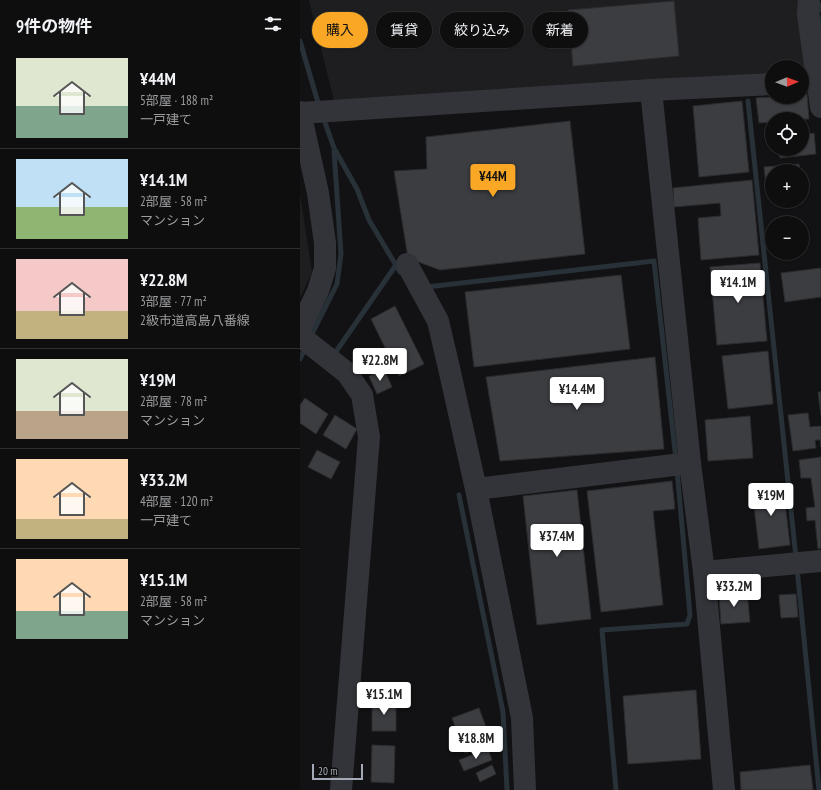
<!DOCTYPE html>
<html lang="ja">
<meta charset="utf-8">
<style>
:root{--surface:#0e0e0f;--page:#1c1c1d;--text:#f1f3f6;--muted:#9b9c9e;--line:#2e2e2f;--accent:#f9a725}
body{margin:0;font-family:"PT Sans Narrow","Noto Sans JP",sans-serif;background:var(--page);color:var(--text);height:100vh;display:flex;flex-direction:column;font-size:15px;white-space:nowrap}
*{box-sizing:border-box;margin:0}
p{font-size:13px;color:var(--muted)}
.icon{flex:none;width:22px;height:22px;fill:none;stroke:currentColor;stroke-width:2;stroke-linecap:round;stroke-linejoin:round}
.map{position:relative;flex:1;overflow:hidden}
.details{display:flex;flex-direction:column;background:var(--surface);width:300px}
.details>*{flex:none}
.top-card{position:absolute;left:12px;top:12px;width:380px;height:36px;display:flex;gap:8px}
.needle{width:26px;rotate:89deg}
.controls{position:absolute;left:465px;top:60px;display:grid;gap:8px}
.controls a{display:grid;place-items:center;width:44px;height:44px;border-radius:50%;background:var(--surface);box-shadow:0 1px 3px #0004,0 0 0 1px var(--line);font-size:20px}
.scale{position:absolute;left:12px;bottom:10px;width:51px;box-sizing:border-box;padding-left:4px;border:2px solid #a3a9b5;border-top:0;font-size:11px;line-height:14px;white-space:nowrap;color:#a3a9b5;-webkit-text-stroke:3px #0d0d0e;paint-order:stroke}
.price{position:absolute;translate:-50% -34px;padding:0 9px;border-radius:4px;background:#fff;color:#222;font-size:13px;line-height:26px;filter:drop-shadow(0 1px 2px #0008)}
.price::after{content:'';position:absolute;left:50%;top:24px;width:12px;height:9px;margin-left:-6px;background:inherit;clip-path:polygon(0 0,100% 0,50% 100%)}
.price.current{background:var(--accent);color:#111}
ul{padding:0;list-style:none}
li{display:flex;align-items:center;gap:12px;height:100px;padding:0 16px}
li+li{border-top:1px solid var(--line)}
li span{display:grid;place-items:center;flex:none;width:112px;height:80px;border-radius:0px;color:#555}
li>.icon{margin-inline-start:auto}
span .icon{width:48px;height:48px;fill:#fffc;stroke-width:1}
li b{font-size:17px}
h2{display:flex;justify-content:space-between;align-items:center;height:48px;padding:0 16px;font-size:17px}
.tag{padding:0 14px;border-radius:18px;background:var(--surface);box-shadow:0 1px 3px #0004,0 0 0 1px var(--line);font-size:14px;line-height:36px}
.tag.current{background:var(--accent);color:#111}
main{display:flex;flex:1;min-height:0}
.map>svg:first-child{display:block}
.built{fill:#1e1e21}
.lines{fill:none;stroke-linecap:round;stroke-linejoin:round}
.stream{stroke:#283138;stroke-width:5}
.building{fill:#3c3d41;stroke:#2c2c30}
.minor{stroke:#333439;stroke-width:22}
</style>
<main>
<section class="details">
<h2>9件の物件<svg class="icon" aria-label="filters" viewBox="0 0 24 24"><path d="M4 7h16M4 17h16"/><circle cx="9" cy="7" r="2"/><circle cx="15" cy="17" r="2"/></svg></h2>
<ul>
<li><span style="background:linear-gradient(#dfe7d0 60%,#7fa58c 0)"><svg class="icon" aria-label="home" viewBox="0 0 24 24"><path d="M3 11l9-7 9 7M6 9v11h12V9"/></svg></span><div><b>¥44M</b><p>5部屋 · 188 m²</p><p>一戸建て</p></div></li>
<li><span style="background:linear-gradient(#bfe0f5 60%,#8fb573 0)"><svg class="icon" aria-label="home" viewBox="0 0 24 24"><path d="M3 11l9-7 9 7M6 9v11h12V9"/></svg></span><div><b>¥14.1M</b><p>2部屋 · 58 m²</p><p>マンション</p></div></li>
<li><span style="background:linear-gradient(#f6c9c9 65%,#c2b280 0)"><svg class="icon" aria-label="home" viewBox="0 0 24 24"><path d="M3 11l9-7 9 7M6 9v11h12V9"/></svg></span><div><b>¥22.8M</b><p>3部屋 · 77 m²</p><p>2級市道高島八番線</p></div></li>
<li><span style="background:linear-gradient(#dfe7d0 65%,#b9a48a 0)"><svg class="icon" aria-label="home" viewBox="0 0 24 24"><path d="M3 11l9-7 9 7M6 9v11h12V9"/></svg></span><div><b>¥19M</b><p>2部屋 · 78 m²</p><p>マンション</p></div></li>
<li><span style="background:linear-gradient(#ffd9b3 75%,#c2b280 0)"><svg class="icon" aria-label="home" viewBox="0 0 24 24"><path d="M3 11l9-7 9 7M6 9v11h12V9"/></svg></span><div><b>¥33.2M</b><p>4部屋 · 120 m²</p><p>一戸建て</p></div></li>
<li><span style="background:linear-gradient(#ffd9b3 65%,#7fa58c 0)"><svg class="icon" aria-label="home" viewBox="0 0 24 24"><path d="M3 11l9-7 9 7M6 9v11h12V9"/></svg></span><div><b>¥15.1M</b><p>2部屋 · 58 m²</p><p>マンション</p></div></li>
</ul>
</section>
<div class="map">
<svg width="521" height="790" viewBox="0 0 521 790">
<rect width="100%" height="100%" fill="#121214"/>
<g class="built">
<polygon points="9,0 504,0 510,77 502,77 502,67 472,67 472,79 34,101"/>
<polygon points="0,194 12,272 0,298"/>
</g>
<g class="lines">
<g class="stream">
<polyline points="521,5 517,14 521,24"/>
<polyline points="0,41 19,106"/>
<polyline points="448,101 496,558"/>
<polyline points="23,117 34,148 57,189 69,220 100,272"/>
<polyline points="126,287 354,261 376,460"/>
<polyline points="10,338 37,284 41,254 34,151"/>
<polyline points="35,353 96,265"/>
<polyline points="0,359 6,347"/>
<polyline points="159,495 203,712 207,790"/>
<polyline points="497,568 519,790"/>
<polyline points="316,790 302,630 387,624 390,615 377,470"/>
</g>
</g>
<g class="building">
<polygon points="374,1 379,56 273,66 268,10"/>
<polygon points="502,94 507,94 509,119 472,119 472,122 459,123 456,98 473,97 502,97"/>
<polygon points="442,101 449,172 399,177 393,106"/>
<polygon points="270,121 285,254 140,270 108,258 94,171 127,169 126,137"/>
<polygon points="514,133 516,154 480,158 479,149 502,149 502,135"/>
<polygon points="499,164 500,171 472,171 472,195 467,195 464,167"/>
<polygon points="452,180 459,255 401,260 398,218 421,216 420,203 374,207 373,188"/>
<polygon points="460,263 467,341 417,345 410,267"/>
<polygon points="521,268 521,297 485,302 481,273"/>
<polygon points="321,275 330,349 174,367 165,292"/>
<polygon points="95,306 124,364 99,376 71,319"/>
<polygon points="468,351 473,404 428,409 422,356"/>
<polygon points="355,357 364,449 200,461 186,377"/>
<polygon points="84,369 92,387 77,394 69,376"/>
<polygon points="518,392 521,392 521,415"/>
<polygon points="5,398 28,414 16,434 0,423 0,405"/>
<polygon points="508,413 510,427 521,426 521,447 520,440 515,440 516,448 493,451 488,415"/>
<polygon points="35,415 57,429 46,449 23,435"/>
<polygon points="450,416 453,458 408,461 405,420"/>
<polygon points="17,450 40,462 31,479 8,467"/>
<polygon points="521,457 521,548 518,549 515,520 507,521 506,508 515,507 511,478 501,478 499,460"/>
<polygon points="372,481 375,509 353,511 363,605 301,612 287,491"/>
<polygon points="483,485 490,545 459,549 452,489"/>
<polygon points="277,490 291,619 237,625 223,496"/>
<polygon points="447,591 450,622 421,624 419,594"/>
<polygon points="496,594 498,617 481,618 479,595"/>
<polygon points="396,690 401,759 328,764 323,696"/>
<rect x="72" y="701" width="24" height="30"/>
<polygon points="179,708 192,743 165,753 152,718"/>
<polygon points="72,745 95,746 94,783 71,782"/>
<polygon points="188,749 192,760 164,771 159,760"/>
<polygon points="192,765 196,774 180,782 176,773"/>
<polygon points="510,765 513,790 441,790 440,772"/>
</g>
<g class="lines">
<g class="minor">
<polyline points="509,0 508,15 521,107"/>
<polyline points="351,90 390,463 404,572 424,790"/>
<polyline points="0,112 18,193 25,243 25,268 18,291 0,329"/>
<polyline points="0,113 351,90 472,84"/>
<polyline points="107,264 138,321 149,368 176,489 222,718 225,790"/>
<polyline points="0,336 47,373 62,395 69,437 41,790"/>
<polyline points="176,489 390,463"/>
<polyline points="404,572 521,561"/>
</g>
</g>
</svg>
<div class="controls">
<a><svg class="needle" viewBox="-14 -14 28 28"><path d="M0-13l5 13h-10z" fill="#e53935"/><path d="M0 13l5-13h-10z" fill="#9b9c9e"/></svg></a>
<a><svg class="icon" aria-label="locate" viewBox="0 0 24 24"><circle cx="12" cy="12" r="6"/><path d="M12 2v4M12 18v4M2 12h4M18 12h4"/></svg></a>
<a>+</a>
<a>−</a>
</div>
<div class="scale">20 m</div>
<b class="price current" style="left:193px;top:198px">¥44M</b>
<b class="price" style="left:438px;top:304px">¥14.1M</b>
<b class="price" style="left:80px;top:382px">¥22.8M</b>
<b class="price" style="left:277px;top:411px">¥14.4M</b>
<b class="price" style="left:471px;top:517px">¥19M</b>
<b class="price" style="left:257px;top:558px">¥37.4M</b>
<b class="price" style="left:434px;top:608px">¥33.2M</b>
<b class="price" style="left:84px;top:716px">¥15.1M</b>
<b class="price" style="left:176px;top:760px">¥18.8M</b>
<div class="top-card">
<a class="tag current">購入</a>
<a class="tag">賃貸</a>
<a class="tag">絞り込み</a>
<a class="tag">新着</a>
</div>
</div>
</main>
